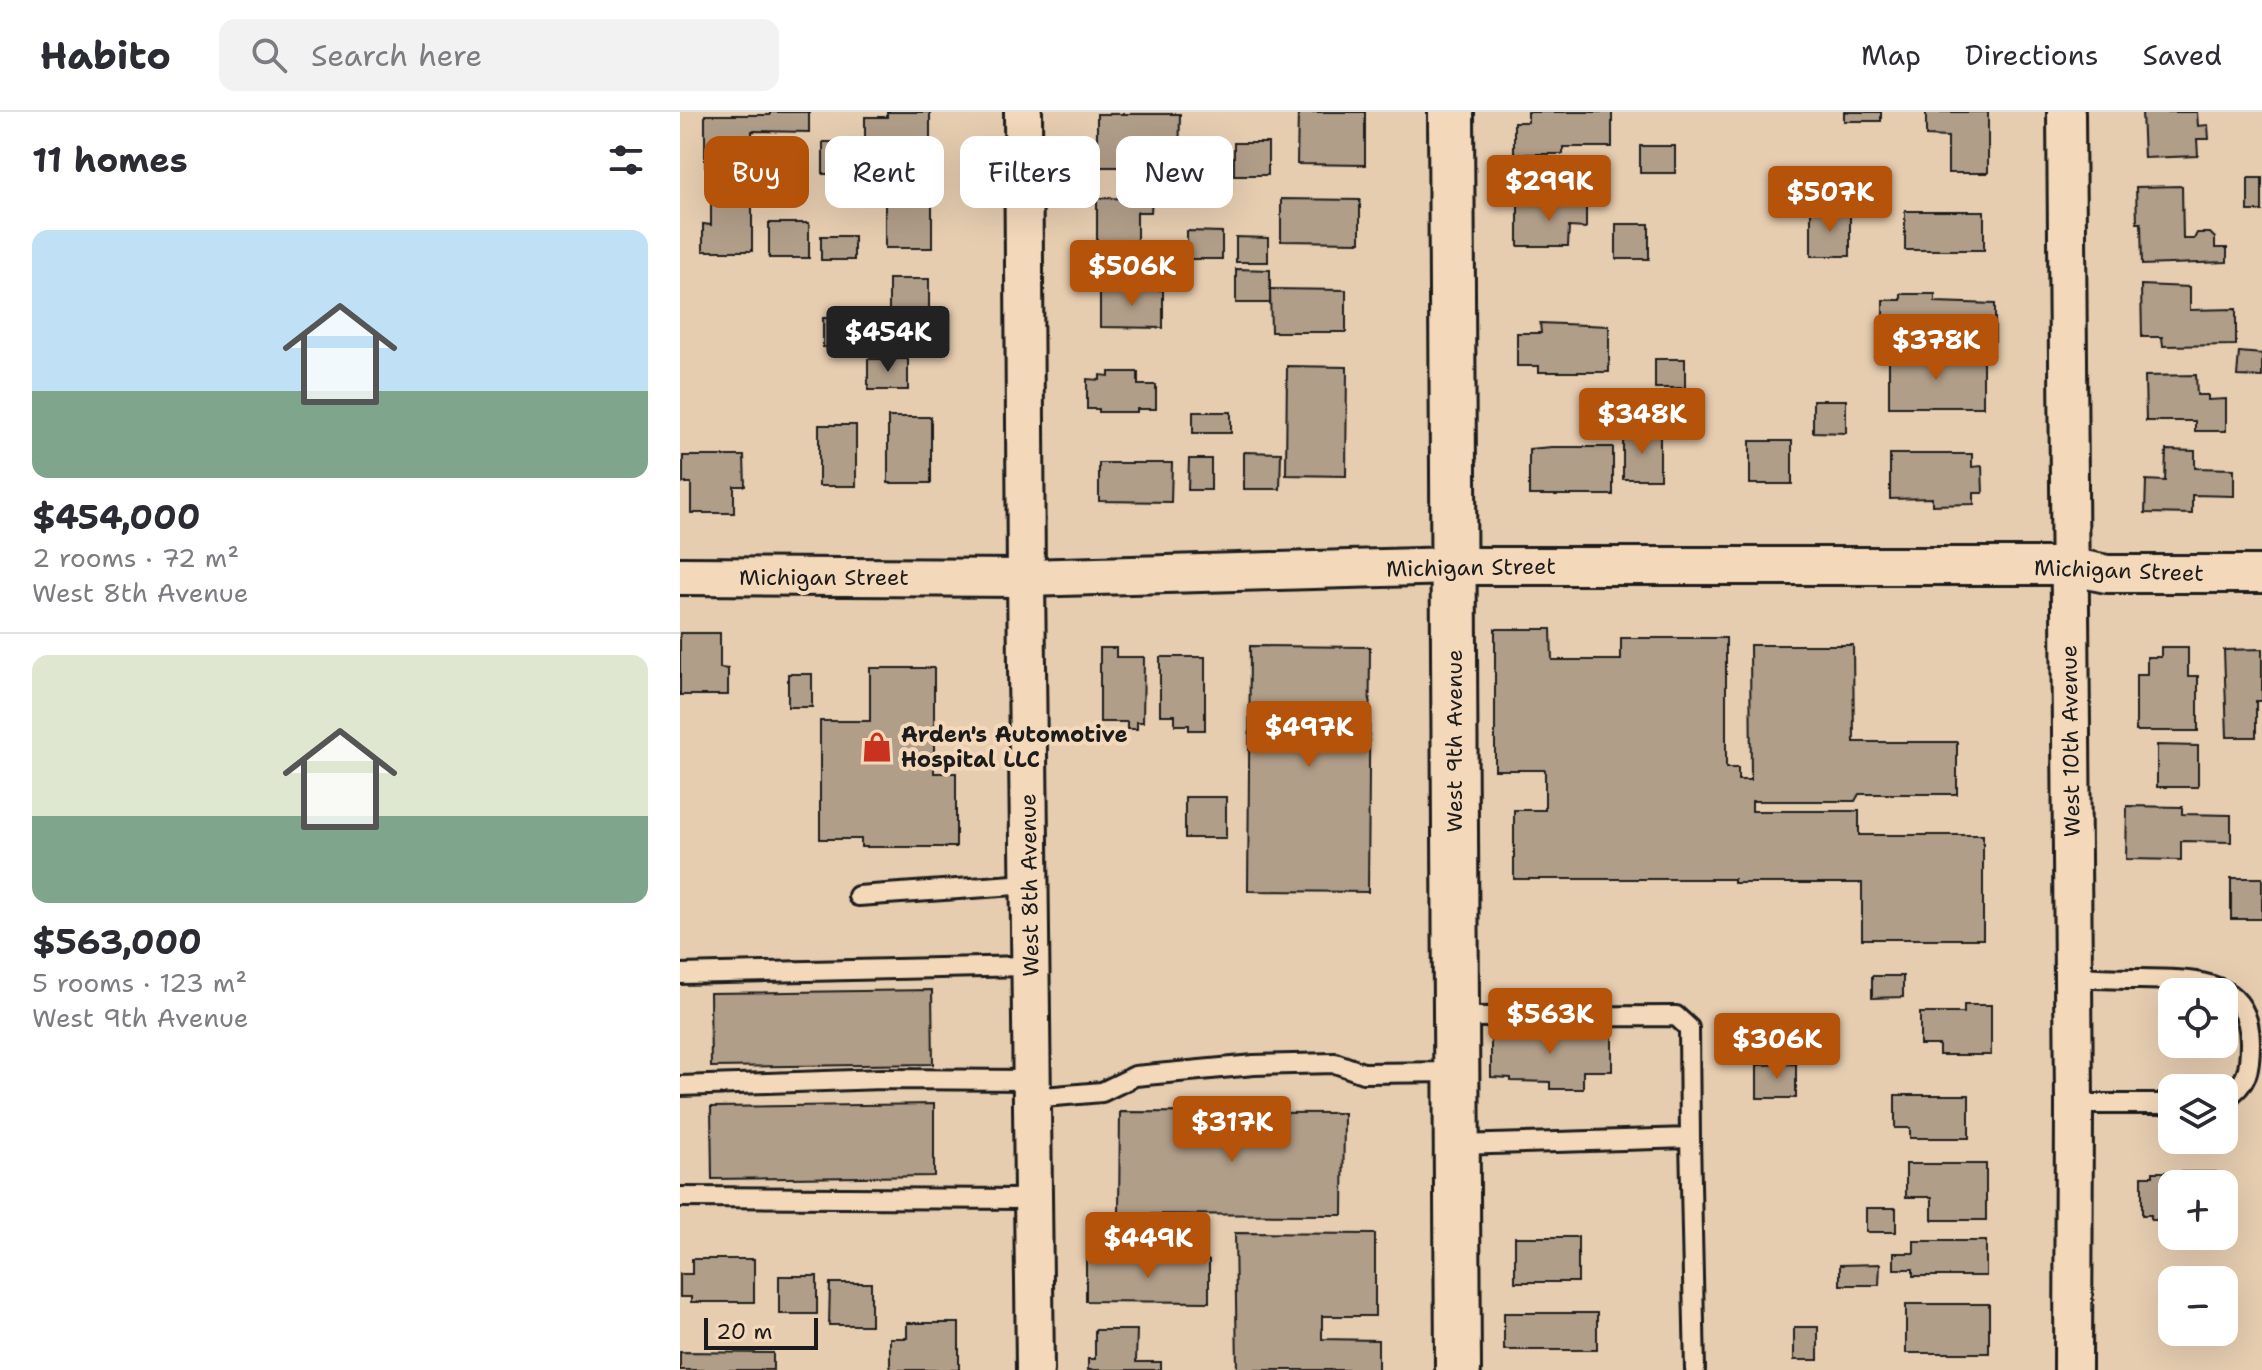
<!DOCTYPE html>
<meta charset="utf-8">
<style>
:root{--surface:#fff;--page:#f2f2f3;--text:#2b2b33;--muted:#7c7c81;--line:#e1e1e2;--accent:#b45309}
body{margin:0;font-family:"Shantell Sans",sans-serif;background:var(--page);color:var(--text);height:100vh;display:flex;flex-direction:column;font-size:30px;white-space:nowrap}
*{box-sizing:border-box;margin:0}
p{font-size:26px;color:var(--muted)}
.icon{flex:none;width:44px;height:44px;fill:none;stroke:currentColor;stroke-width:2;stroke-linecap:round;stroke-linejoin:round}
.map{position:relative;flex:1;overflow:hidden}
.sheet{display:flex;flex-direction:column;background:var(--surface);width:680px}
.sheet>*{flex:none}
.banner{position:absolute;left:24px;top:24px;width:760px;height:72px;display:flex;gap:16px}
.controls{position:absolute;left:1478px;top:866px;display:grid;gap:16px}
.controls a{display:grid;place-items:center;width:80px;height:80px;border-radius:16px;background:var(--surface);box-shadow:0 8px 32px #0002;font-size:40px}
.scale{position:absolute;left:24px;bottom:20px;width:114px;box-sizing:border-box;padding-left:8px;border:4px solid #1c1c1c;border-top:0;font-size:22px;line-height:28px;white-space:nowrap;color:#1c1c1c;-webkit-text-stroke:6px #f3d8ba;paint-order:stroke}
.price{position:absolute;translate:-50% -68px;padding:0 18px;border-radius:8px;background:var(--accent);color:#fff;font-size:26px;line-height:52px;filter:drop-shadow(0 2px 4px #0008)}
.price::after{content:'';position:absolute;left:50%;top:48px;width:24px;height:18px;margin-left:-12px;background:inherit;clip-path:polygon(0 0,100% 0,50% 100%)}
.price.on{background:#222;color:#fff}
ul{padding:0;list-style:none}
li{display:grid;align-content:center;gap:16px;height:424px;padding:0 32px}
li+li{border-top:2px solid var(--line)}
li span{display:grid;place-items:center;height:248px;border-radius:16px;color:#555}
li>.icon{margin-inline-start:auto}
span .icon{width:144px;height:144px;fill:#fffc;stroke-width:1}
li b{font-size:34px}
h2{display:flex;justify-content:space-between;align-items:center;height:96px;padding:0 32px;font-size:34px}
.tag{padding:0 28px;border-radius:16px;background:var(--surface);box-shadow:0 8px 32px #0002;font-size:28px;line-height:72px}
.tag.on{background:var(--accent);color:#fff}
header{display:flex;align-items:center;gap:48px;box-sizing:border-box;height:112px;padding:0 40px;background:var(--surface);border-bottom:2px solid var(--line)}
header strong{font-size:38px}
nav{display:flex;gap:44px;margin-inline-start:auto;font-size:28px}
.search{width:560px;height:72px;background:var(--page);display:flex;align-items:center;gap:20px;box-sizing:border-box;padding:0 28px;border-radius:16px;color:var(--muted);font-size:30px}
main{display:flex;flex:1;min-height:0}
.map>svg:first-child{display:block}
.building{fill:#b19e89;stroke:#1c1c1c;stroke-width:2}
.lines{fill:none;stroke-linecap:round;stroke-linejoin:round}
.service-casing{stroke:#1c1c1c;stroke-width:24}
.minor-casing{stroke:#1c1c1c;stroke-width:42}
.secondary-casing{stroke:#1c1c1c;stroke-width:50}
.service{stroke:#f3d8ba;stroke-width:18}
.minor{stroke:#f3d8ba;stroke-width:36}
.secondary{stroke:#f3d8ba;stroke-width:44}
.labels{text-anchor:middle;stroke-width:8;stroke-linejoin:round;paint-order:stroke}
.street-label{font-size:22px;fill:#1c1c1c;stroke:#f3d8ba}
.poi-label{font-size:22px;font-weight:bold;fill:#1c1c1c;stroke:#f3d8ba;text-anchor:start}
</style>
<header>
<strong>Habito</strong>
<div class="search"><svg class="icon" aria-label="search" viewBox="0 0 24 24"><circle cx="10" cy="10" r="6"/><path d="M15 15l6 6"/></svg>Search here</div>
<nav><a>Map</a><a>Directions</a><a>Saved</a></nav>
</header>
<main>
<section class="sheet">
<h2>11 homes<svg class="icon" aria-label="filters" viewBox="0 0 24 24"><path d="M4 7h16M4 17h16"/><circle cx="9" cy="7" r="2"/><circle cx="15" cy="17" r="2"/></svg></h2>
<ul>
<li><span style="background:linear-gradient(#bfe0f5 65%,#7fa58c 0)"><svg class="icon" aria-label="home" viewBox="0 0 24 24"><path d="M3 11l9-7 9 7M6 9v11h12V9"/></svg></span><div><b>$454,000</b><p>2 rooms · 72 m²</p><p>West 8th Avenue</p></div></li>
<li><span style="background:linear-gradient(#dfe7d0 65%,#7fa58c 0)"><svg class="icon" aria-label="home" viewBox="0 0 24 24"><path d="M3 11l9-7 9 7M6 9v11h12V9"/></svg></span><div><b>$563,000</b><p>5 rooms · 123 m²</p><p>West 9th Avenue</p></div></li>
</ul>
</section>
<div class="map">
<svg width="1582" height="1258" viewBox="0 0 1582 1258">
<rect width="100%" height="100%" fill="#e6cdb0"/>
<filter id="ink" filterUnits="userSpaceOnUse"><feTurbulence type="fractalNoise" baseFrequency=".0125" numOctaves="2"/><feDisplacementMap in="SourceGraphic" scale="16" xChannelSelector="R" yChannelSelector="G"/><feConvolveMatrix kernelMatrix="1 2 1 2 8 2 1 2 1" color-interpolation-filters="sRGB"/></filter>
<g filter="url(#ink)">
<g class="building">
<polygon points="90,0 129,0 129,20 72,19 72,55 25,55 25,3 90,3"/>
<polygon points="207,0 250,0 250,47 208,47 207,37 185,37 185,5 207,5"/>
<polygon points="618,0 685,0 685,53 617,52"/>
<polygon points="848,0 932,0 932,35 883,35 883,42 834,42 834,10 848,10"/>
<rect x="1164" y="0" width="37" height="9"/>
<polygon points="1246,0 1308,0 1308,61 1268,61 1268,25 1246,24"/>
<polygon points="1462,0 1517,0 1518,14 1528,13 1529,27 1517,27 1518,44 1464,46"/>
<polygon points="417,2 500,2 499,55 417,55"/>
<rect x="143" y="30" width="31" height="32"/>
<rect x="554" y="31" width="34" height="32"/>
<rect x="960" y="34" width="35" height="27"/>
<rect x="1568" y="66" width="14" height="33"/>
<polygon points="1502,74 1503,127 1514,127 1517,121 1530,121 1535,126 1535,136 1547,136 1547,150 1462,153 1461,111 1457,111 1456,75"/>
<rect x="205" y="80" width="47" height="56"/>
<polygon points="417,86 472,87 471,100 457,100 457,132 417,131"/>
<polygon points="601,87 680,88 680,130 601,129"/>
<polygon points="31,89 72,89 72,139 23,139 23,112 31,113"/>
<polygon points="838,91 906,91 906,116 889,115 888,134 838,134"/>
<polygon points="1131,99 1170,100 1170,144 1131,144"/>
<rect x="1225" y="99" width="79" height="39"/>
<rect x="89" y="111" width="40" height="35"/>
<rect x="936" y="112" width="33" height="35"/>
<polygon points="507,119 542,120 542,147 507,147"/>
<rect x="141" y="124" width="33" height="24"/>
<polygon points="556,125 588,126 588,150 556,150"/>
<polygon points="556,157 590,158 590,191 556,191"/>
<rect x="209" y="167" width="40" height="54"/>
<polygon points="1461,173 1510,175 1510,198 1556,197 1556,233 1483,234 1482,225 1462,225"/>
<polygon points="420,177 483,178 483,216 420,215"/>
<polygon points="590,177 666,178 666,220 591,220"/>
<polygon points="1221,182 1255,182 1255,190 1315,192 1315,229 1305,230 1305,234 1250,233 1250,221 1221,221 1221,213 1203,213 1203,188 1221,188"/>
<polygon points="143,206 179,206 179,236 143,235"/>
<polygon points="860,211 929,214 929,260 859,260 859,254 837,254 837,221 861,221"/>
<polygon points="1559,240 1582,242 1582,265 1557,264"/>
<rect x="1209" y="246" width="94" height="49"/>
<rect x="188" y="247" width="40" height="31"/>
<rect x="975" y="247" width="30" height="29"/>
<polygon points="607,254 667,255 666,364 606,363"/>
<polygon points="429,260 458,260 458,273 476,273 476,297 457,297 457,300 419,300 419,297 407,297 407,267 420,268 420,263 429,264"/>
<polygon points="1516,263 1517,283 1528,283 1528,288 1546,287 1546,319 1515,319 1515,309 1466,309 1465,264"/>
<polygon points="944,282 962,282 961,300 944,300"/>
<polygon points="1133,288 1166,288 1166,321 1133,320"/>
<rect x="513" y="300" width="38" height="21"/>
<rect x="208" y="305" width="43" height="66"/>
<rect x="139" y="313" width="37" height="61"/>
<rect x="943" y="322" width="37" height="45"/>
<rect x="1070" y="329" width="42" height="43"/>
<polygon points="872,335 933,335 933,383 849,383 849,337"/>
<polygon points="1486,338 1515,339 1515,356 1554,357 1554,384 1512,383 1512,402 1465,401 1466,368 1485,369"/>
<polygon points="564,340 601,341 600,377 564,377"/>
<polygon points="1210,342 1292,342 1292,355 1302,354 1303,381 1294,381 1294,392 1252,393 1252,386 1210,387"/>
<polygon points="3,344 64,344 65,374 54,374 54,401 11,401 11,371 3,371"/>
<polygon points="509,347 531,347 531,378 508,378"/>
<polygon points="419,351 492,351 491,390 419,389"/>
<polygon points="815,517 871,517 872,548 941,548 941,526 1046,526 1046,656 1058,656 1058,668 1071,668 1070,533 1173,533 1174,630 1277,630 1277,682 1179,682 1175,689 1072,689 1072,699 1179,699 1179,723 1303,723 1303,827 1182,827 1182,771 1054,771 1054,767 834,767 834,698 865,698 865,658 815,658"/>
<polygon points="0,521 40,521 40,556 48,557 48,583 0,583"/>
<polygon points="570,534 690,535 688,780 568,779"/>
<polygon points="1481,535 1508,535 1508,564 1518,564 1518,619 1456,619 1456,563 1467,563 1467,545 1481,545"/>
<polygon points="420,536 436,536 436,545 464,545 463,610 457,610 457,617 447,617 447,610 420,610"/>
<polygon points="1582,537 1582,589 1576,589 1576,625 1547,625 1544,538"/>
<polygon points="480,545 525,545 525,618 509,618 509,613 495,613 495,603 480,603"/>
<polygon points="190,556 254,556 254,661 276,661 276,735 181,735 181,727 140,727 140,609 190,609"/>
<rect x="108" y="562" width="24" height="33"/>
<polygon points="1477,633 1518,634 1518,675 1477,675"/>
<rect x="505" y="685" width="41" height="41"/>
<polygon points="1447,694 1502,695 1502,702 1551,703 1551,730 1501,729 1501,748 1446,747"/>
<rect x="1551" y="766" width="31" height="41"/>
<polygon points="1192,864 1223,864 1223,885 1192,886"/>
<polygon points="252,878 253,952 31,955 30,881"/>
<polygon points="1284,893 1311,893 1311,943 1259,943 1259,933 1240,933 1240,901 1284,901"/>
<polygon points="811,919 932,919 932,959 903,959 903,977 870,977 870,970 831,969 831,966 811,965"/>
<polygon points="1116,952 1116,986 1077,986 1077,953"/>
<polygon points="1215,983 1289,983 1289,1026 1230,1026 1230,1016 1215,1016"/>
<polygon points="254,992 254,1064 32,1067 31,995"/>
<polygon points="440,1000 664,1001 663,1103 439,1102"/>
<polygon points="1226,1052 1306,1052 1306,1108 1252,1108 1252,1085 1226,1085"/>
<polygon points="1473,1060 1536,1060 1536,1071 1554,1071 1554,1091 1544,1091 1544,1072 1492,1072 1492,1108 1471,1108 1471,1103 1462,1103 1462,1064 1473,1064"/>
<rect x="1186" y="1096" width="30" height="24"/>
<polygon points="555,1121 695,1122 695,1204 642,1204 642,1227 698,1228 698,1258 557,1258"/>
<rect x="835" y="1125" width="63" height="45"/>
<polygon points="1234,1129 1306,1129 1306,1164 1233,1164 1233,1157 1214,1157 1214,1141 1234,1141"/>
<polygon points="12,1147 74,1147 74,1190 11,1190 11,1185 0,1185 0,1162 12,1162"/>
<polygon points="406,1147 529,1148 529,1190 406,1189"/>
<polygon points="1200,1152 1199,1173 1160,1173 1160,1153"/>
<rect x="99" y="1164" width="38" height="38"/>
<polygon points="150,1171 191,1171 191,1213 149,1213"/>
<rect x="1226" y="1192" width="83" height="49"/>
<rect x="824" y="1201" width="93" height="37"/>
<polygon points="227,1211 279,1211 279,1258 210,1258 210,1226 227,1226"/>
<rect x="1114" y="1215" width="24" height="33"/>
<polygon points="415,1218 457,1218 456,1250 481,1250 481,1258 408,1258 408,1247 415,1247"/>
<polygon points="0,1240 93,1241 93,1258 0,1258"/>
</g>
<g class="lines">
<g class="service-casing">
<g id="service">
<polyline points="178,784 349,772"/>
<polyline points="0,862 350,854"/>
<path d="M 1393,865 C 1415,866 1438,867 1460,867 C 1510,868 1569,864 1570,930 C 1570,958 1568,972 1544,987"/>
<polyline points="776,905 996,904 1009,916 1010,1026 777,1033"/>
<polyline points="0,974 202,967 351,968"/>
<polyline points="352,986 422,980 455,964 574,953 655,951 683,961 777,960"/>
<polyline points="1394,992 1492,992"/>
<polyline points="1010,1026 1015,1258"/>
<polyline points="0,1085 353,1087"/>
</g>
</g>
<g class="minor-casing">
<g id="minor">
<polyline points="343,0 346,466 355,1258"/>
<polyline points="1386,0 1394,992 1393,1258"/>
<polyline points="0,464 346,466 773,454 1388,454 1427,462 1582,462"/>
</g>
</g>
<g class="secondary-casing">
<polyline id="secondary" points="771,0 778,1258"/>
</g>
<use href="#service" class="service"/>
<use href="#minor" class="minor"/>
<use href="#secondary" class="secondary"/>
</g>
</g>
<defs>
<g id="shop-bare" transform="scale(2.4)"><path d="M-5-2.5h2.3a2.7 3.5 0 0 1 5.4 0H5L5.5 6h-11ZM-1.5-2.5h3a1.5 2.3 0 0 0-3 0Z" fill="#c8321e" stroke="#f3d8ba" stroke-width="2.5" paint-order="stroke"/></g>
</defs>
<g fill-rule="evenodd">
<use href="#shop-bare" x="197" y="635"/>
</g>
<g class="labels">
<g class="street-label">
<text transform="translate(791 455) rotate(-1)" y="8">Michigan Street</text>
<text transform="translate(1439 458) rotate(2)" y="8">Michigan Street</text>
<text x="144" y="473">Michigan Street</text>
<text transform="translate(774 629) rotate(-90)" y="8">West 9th Avenue</text>
<text transform="translate(1390 629) rotate(-91)" y="8">West 10th Avenue</text>
<text transform="translate(349 773) rotate(-91)" y="8">West 8th Avenue</text>
</g>
<g class="poi-label">
<text x="221" y="630">Arden's Automotive<tspan x="221" dy="25">Hospital LLC</tspan></text>
</g>
</g>
</svg>
<div class="controls">
<a><svg class="icon" aria-label="locate" viewBox="0 0 24 24"><circle cx="12" cy="12" r="6"/><path d="M12 2v4M12 18v4M2 12h4M18 12h4"/></svg></a>
<a><svg class="icon" aria-label="layers" viewBox="0 0 24 24"><path d="M12 4l9 5-9 5-9-5zM3 14l9 5 9-5"/></svg></a>
<a>+</a>
<a>−</a>
</div>
<div class="scale">20 m</div>
<b class="price" style="left:869px;top:111px">$299K</b>
<b class="price" style="left:1150px;top:122px">$507K</b>
<b class="price" style="left:452px;top:196px">$506K</b>
<b class="price on" style="left:208px;top:262px">$454K</b>
<b class="price" style="left:1256px;top:270px">$378K</b>
<b class="price" style="left:962px;top:344px">$348K</b>
<b class="price" style="left:629px;top:657px">$497K</b>
<b class="price" style="left:870px;top:944px">$563K</b>
<b class="price" style="left:1097px;top:969px">$306K</b>
<b class="price" style="left:552px;top:1052px">$317K</b>
<b class="price" style="left:468px;top:1168px">$449K</b>
<div class="banner">
<a class="tag on">Buy</a>
<a class="tag">Rent</a>
<a class="tag">Filters</a>
<a class="tag">New</a>
</div>
</div>
</main>
